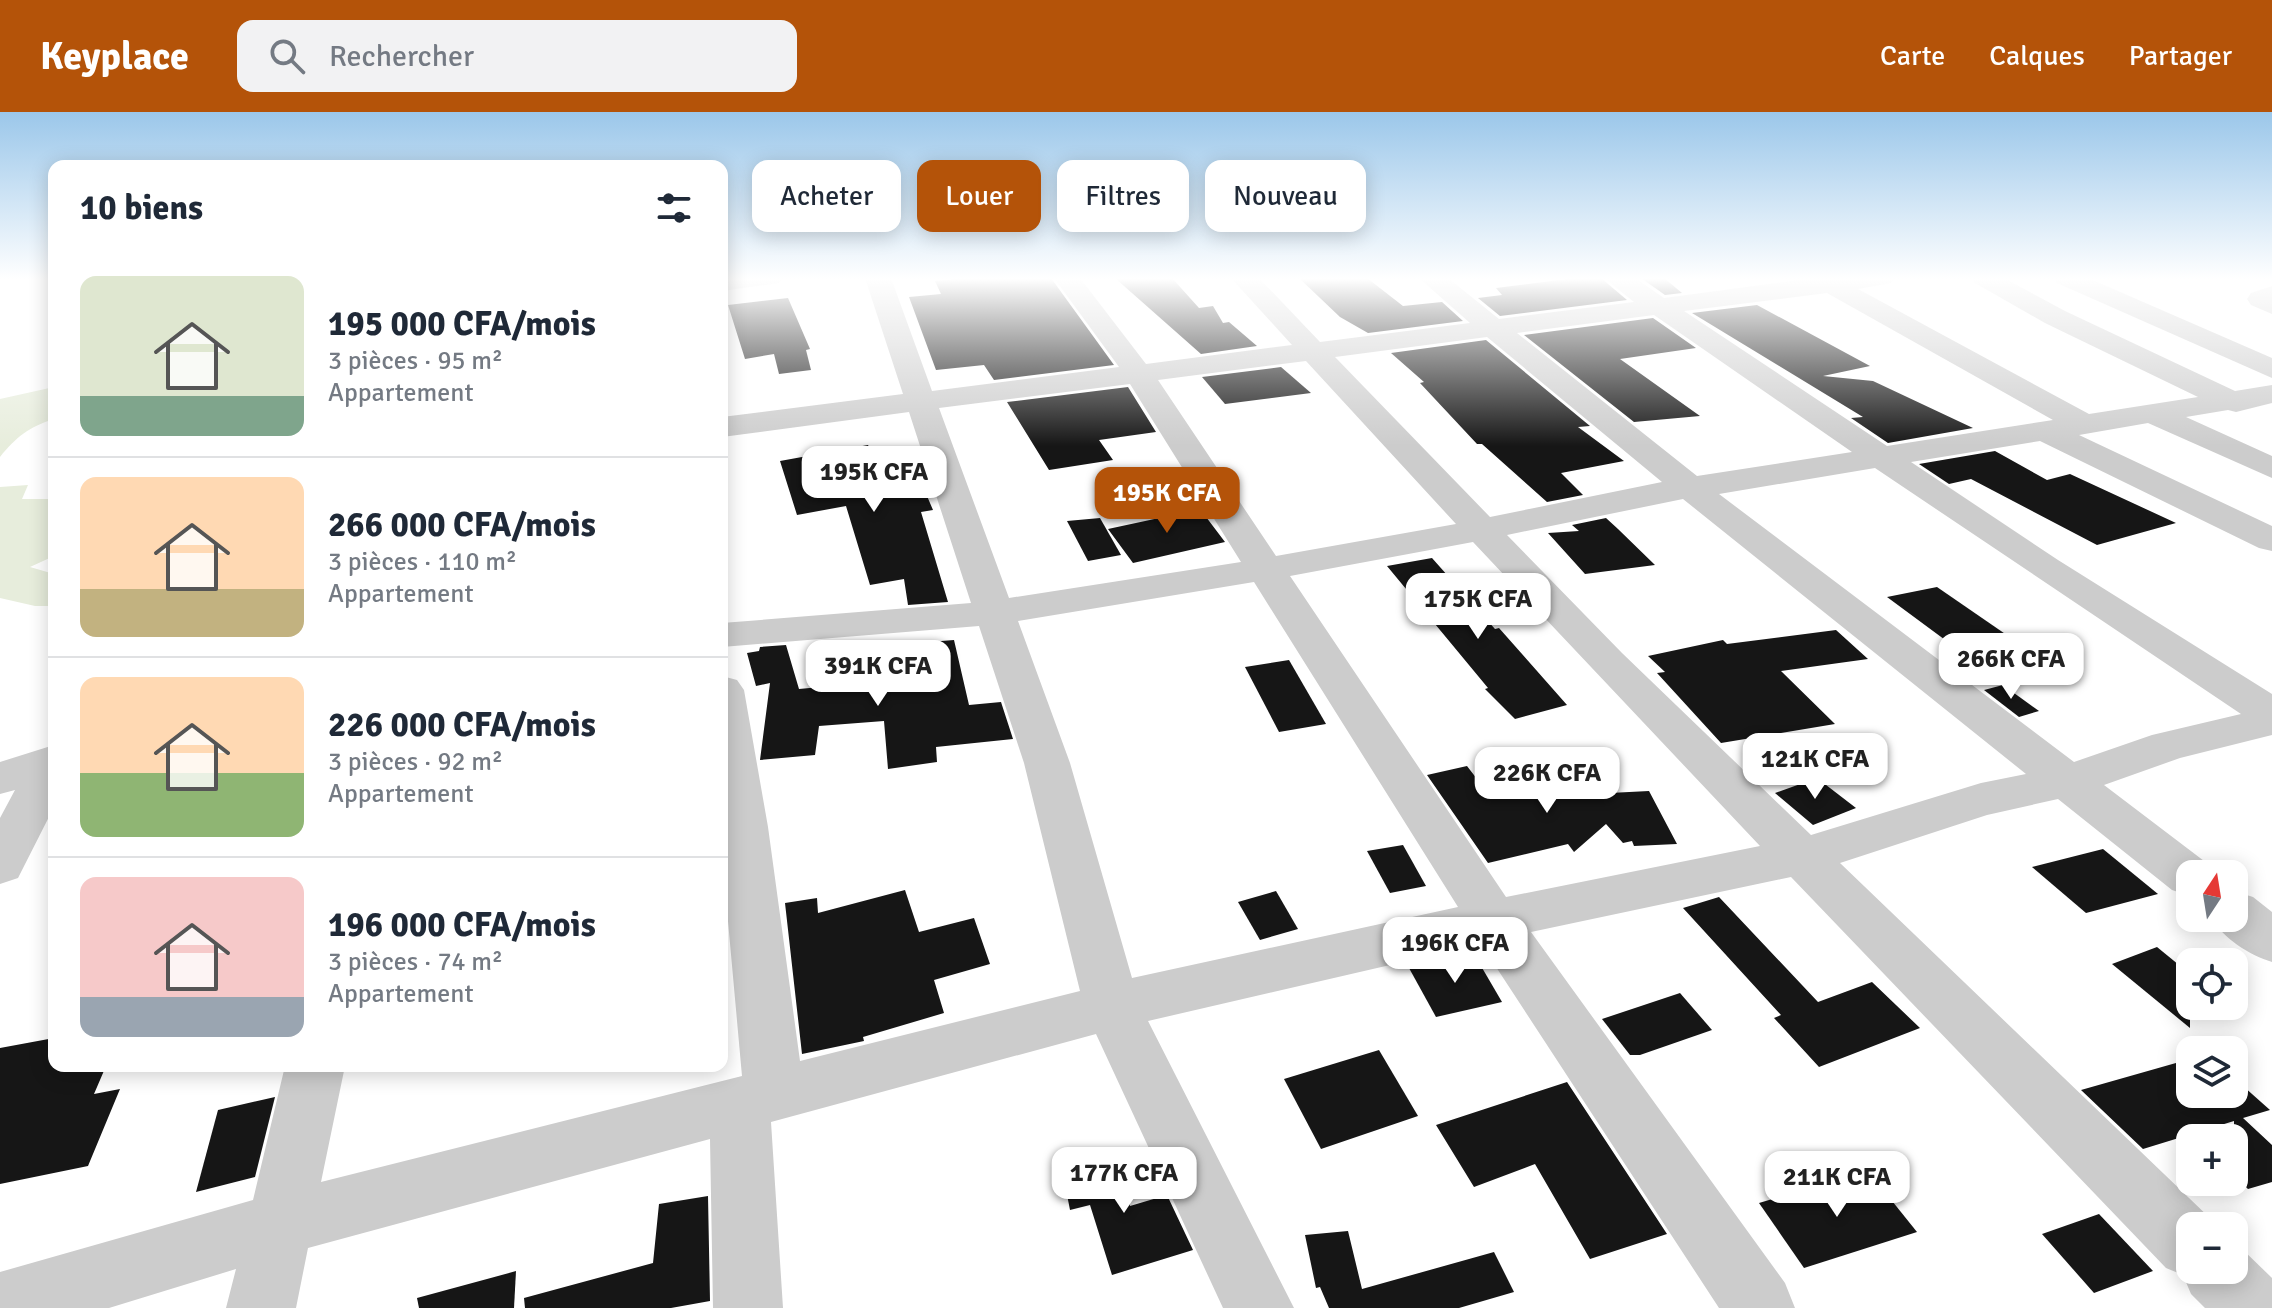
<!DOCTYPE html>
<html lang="fr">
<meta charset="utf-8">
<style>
:root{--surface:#fff;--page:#f2f2f3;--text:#1f2937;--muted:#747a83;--line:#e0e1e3;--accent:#b45309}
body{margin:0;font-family:Signika,sans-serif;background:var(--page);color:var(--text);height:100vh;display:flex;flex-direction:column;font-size:30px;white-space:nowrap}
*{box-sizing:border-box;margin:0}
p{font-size:26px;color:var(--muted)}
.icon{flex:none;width:44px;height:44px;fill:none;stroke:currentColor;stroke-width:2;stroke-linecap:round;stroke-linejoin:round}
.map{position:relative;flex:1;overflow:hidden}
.side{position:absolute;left:48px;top:48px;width:680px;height:912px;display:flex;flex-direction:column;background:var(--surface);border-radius:16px;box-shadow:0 4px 20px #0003}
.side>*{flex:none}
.banner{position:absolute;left:752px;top:48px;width:760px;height:72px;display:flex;gap:16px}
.needle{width:52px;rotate:12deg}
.fabs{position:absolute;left:2176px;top:748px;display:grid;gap:16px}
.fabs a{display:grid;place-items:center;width:72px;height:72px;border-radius:16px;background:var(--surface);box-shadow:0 4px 20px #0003;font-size:40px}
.price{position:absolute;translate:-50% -68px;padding:0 18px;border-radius:16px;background:#fff;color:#222;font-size:26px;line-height:52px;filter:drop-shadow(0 2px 4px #0008)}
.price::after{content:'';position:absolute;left:50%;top:48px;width:24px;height:18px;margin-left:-12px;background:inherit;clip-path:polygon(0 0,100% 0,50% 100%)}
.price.on{background:var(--accent);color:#fff}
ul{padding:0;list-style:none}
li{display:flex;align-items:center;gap:24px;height:200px;padding:0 32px}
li+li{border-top:2px solid var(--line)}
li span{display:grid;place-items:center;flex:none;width:224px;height:160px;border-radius:16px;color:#555}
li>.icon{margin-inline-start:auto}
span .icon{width:96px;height:96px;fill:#fffc;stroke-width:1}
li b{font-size:34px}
h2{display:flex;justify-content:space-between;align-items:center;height:96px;padding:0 32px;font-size:34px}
.tag{padding:0 28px;border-radius:16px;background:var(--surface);box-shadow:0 4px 20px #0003;font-size:28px;line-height:72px}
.tag.on{background:var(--accent);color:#fff}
header{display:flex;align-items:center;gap:48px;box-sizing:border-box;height:112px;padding:0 40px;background:var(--accent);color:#fff}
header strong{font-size:38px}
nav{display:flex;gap:44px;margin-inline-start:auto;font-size:28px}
.search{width:560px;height:72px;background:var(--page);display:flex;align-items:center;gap:20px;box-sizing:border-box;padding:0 28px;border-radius:16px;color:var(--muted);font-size:30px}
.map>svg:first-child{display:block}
.green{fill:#e7eddc}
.building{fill:#161616}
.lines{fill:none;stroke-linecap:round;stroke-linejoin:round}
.minor{fill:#ccc;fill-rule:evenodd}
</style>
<header>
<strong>Keyplace</strong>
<div class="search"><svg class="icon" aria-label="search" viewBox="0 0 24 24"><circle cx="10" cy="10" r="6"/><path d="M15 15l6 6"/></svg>Rechercher</div>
<nav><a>Carte</a><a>Calques</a><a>Partager</a></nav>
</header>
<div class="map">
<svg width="2272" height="1196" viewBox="0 0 2272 1196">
<rect width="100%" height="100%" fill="#fff"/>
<g class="green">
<path d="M 54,275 L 54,307 C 29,315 16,325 0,345 L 0,287 Z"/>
<polygon points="28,373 22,387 54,387 54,413 48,416 54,425 54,444 30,455 54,462 54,494 35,494 0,486 0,375"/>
</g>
<g class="building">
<polygon points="963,166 1051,166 1114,253 994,268 984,253 936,258 909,185 941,182 935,169"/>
<polygon points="1115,166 1172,166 1199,196 1213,194 1223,211 1229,210 1257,234 1201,242"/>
<polygon points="1299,166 1367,166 1403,194 1442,190 1463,209 1368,221 1340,205"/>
<polygon points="1575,166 1601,166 1627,188 1500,204 1478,186 1502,183 1496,176"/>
<polygon points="1641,166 1664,166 1682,181 1665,183"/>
<polygon points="788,186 810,237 806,238 811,258 779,262 774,242 745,247 728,193"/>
<polygon points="1757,193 1870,254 1823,264 1873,269 1973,316 1888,331 1851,306 1863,305 1692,201"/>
<polygon points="1653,206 1696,236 1620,247 1700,304 1634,310 1524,223"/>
<polygon points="1486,228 1590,314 1578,315 1624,349 1561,361 1583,383 1547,390 1482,332 1477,332 1420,271 1424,270 1391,241"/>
<polygon points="1281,255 1311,281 1225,292 1202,265"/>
<polygon points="1128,275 1156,320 1099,328 1113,348 1049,358 1007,290"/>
<polygon points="868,333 875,347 909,342 933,398 921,400 948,490 908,493 904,467 870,473 846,394 797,403 780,349"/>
<polygon points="1995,339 2047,368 2070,362 2176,411 2097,433 1971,367 1949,372 1919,352"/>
<polygon points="1200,397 1225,430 1133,451 1108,417 1173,403 1171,399"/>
<polygon points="1100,406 1121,443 1088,449 1067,409"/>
<polygon points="1606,406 1618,417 1655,453 1585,462 1548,421 1579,419 1572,413"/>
<polygon points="1432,446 1495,517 1499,516 1567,593 1515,607 1485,577 1488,576 1387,454"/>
<polygon points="1937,475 2014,528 1956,536 1887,485"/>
<polygon points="1836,518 1868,547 1781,559 1835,612 1721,631 1657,561 1665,560 1648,544 1723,528 1727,532"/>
<polygon points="954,528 969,593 1001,590 1013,627 936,635 937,650 888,657 884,609 819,614 815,643 760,648 770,571 756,574 747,541 759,539 760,535 786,533 799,577 916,566 914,556 920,555 916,531"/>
<polygon points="1289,548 1326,612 1279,620 1245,555"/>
<polygon points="2003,573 2039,599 2019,605 1984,578"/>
<polygon points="1467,654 1487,680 1579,666 1590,682 1649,679 1677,732 1634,734 1632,729 1623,731 1606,712 1574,740 1568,732 1488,751 1427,663"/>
<polygon points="1817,666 1856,696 1813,713 1775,681"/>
<polygon points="1403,733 1426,774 1390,781 1367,739"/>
<polygon points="2103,737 2158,782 2086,801 2032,755"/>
<polygon points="905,778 919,820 974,806 990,852 934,868 944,901 863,925 864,929 802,942 785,791 817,786 818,801"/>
<polygon points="1276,779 1298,817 1260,828 1238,790"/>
<polygon points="1719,785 1818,890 1872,870 1920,916 1819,955 1774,906 1781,903 1683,796"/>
<polygon points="2157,835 2190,862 2190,916 2112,852"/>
<polygon points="1474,842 1502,890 1436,905 1409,856"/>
<polygon points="1680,881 1712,918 1640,943 1630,943 1602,907"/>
<polygon points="54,926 54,954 106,954 94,982 120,977 88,1054 0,1072 0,936"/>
<polygon points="1379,938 1418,1004 1321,1037 1284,967"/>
<polygon points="2190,947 2190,982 2234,982 2234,966 2270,998 2243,1006 2272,1033 2272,1070 2248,1077 2234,1063 2234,1009 2143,1037 2081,978"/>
<polygon points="1567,970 1667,1122 1590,1147 1535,1052 1474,1075 1436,1013"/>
<polygon points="275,985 255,1065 196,1080 218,998"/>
<polygon points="1117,1040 1130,1094 1167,1083 1193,1138 1112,1163 1090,1093 1070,1098 1061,1052"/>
<polygon points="1868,1059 1917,1120 1804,1156 1759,1091"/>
<polygon points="708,1084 710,1189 671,1196 525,1196 524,1186 653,1151 659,1092"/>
<polygon points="2099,1102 2153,1159 2094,1181 2042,1122"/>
<polygon points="1348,1119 1362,1177 1494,1140 1514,1180 1459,1196 1329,1196 1320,1175 1316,1176 1305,1123"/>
<polygon points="516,1159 514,1196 419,1196 417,1186"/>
</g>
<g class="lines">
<g class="minor">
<polygon points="722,166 783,166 779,171 722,179"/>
<path d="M 865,166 L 891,166 L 932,279 L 1119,255 L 1054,166 L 1080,166 L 1146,252 L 1292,233 L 1231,166 L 1259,166 L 1320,230 L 1470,211 L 1419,166 L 1448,166 L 1499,207 L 1634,190 L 1604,166 L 1635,166 L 1664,186 L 1814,166 L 1895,166 L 1891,171 L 1858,177 L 2089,302 L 2198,285 L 2045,211 L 1975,171 L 1971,166 L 2004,166 L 2065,199 L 2235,279 L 2272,273 L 2272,291 L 2236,300 L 2228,298 L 2186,305 L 2272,344 L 2272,366 L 2148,311 L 2079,323 L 2272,414 L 2272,439 L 2259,436 L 2040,329 L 1911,350 L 2058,448 L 2272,582 L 2272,623 L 2180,646 L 2104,673 L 2208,752 L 2214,762 L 2190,762 L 2190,784 L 2172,778 L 2058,687 L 1987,703 L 1840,751 L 2214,1110 L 2215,1114 L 2190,1114 L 2190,1158 L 2234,1158 L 2234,1132 L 2239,1134 L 2272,1166 L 2272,1196 L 2205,1196 L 2191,1182 L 2183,1163 L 2166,1156 L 1791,765 L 1531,820 L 1785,1171 L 1795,1196 L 1719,1196 L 1481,832 L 1148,909 L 1294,1196 L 1223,1196 L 1096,922 L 771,1010 L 783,1196 L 713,1196 L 710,1027 L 308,1136 L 296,1196 L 226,1196 L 236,1157 L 109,1196 L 0,1196 L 0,1160 L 253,1088 L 285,954 L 345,954 L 321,1070 L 742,964 L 722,743 L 722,564 L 737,568 L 744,578 L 768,715 L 800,949 L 1080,879 L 1024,651 L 979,514 L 722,535 L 722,511 L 971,491 L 909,300 L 722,325 L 722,305 L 903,282 ZM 1827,181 L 2053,308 L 1887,334 L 1684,199 ZM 1654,203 L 1852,340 L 1697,364 L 1517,221 ZM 1487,225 L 1662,370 L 1490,405 L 1335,245 ZM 1306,249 L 1456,412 L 1276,444 L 1158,268 ZM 1130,272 L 1241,450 L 1009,486 L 939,296 ZM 1875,356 L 2241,602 L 2152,623 L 2074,650 L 1719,382 ZM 1683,387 L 2026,662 L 1981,671 L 1811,723 L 1622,541 L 1507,423 ZM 1473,430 L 1760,734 L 1506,785 L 1290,464 ZM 1254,470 L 1458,795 L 1132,866 L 1070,651 L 1018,509 Z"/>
<polygon points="2053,166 2088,166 2272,246 2272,266 2057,171"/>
<polygon points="2272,174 2272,202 2251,193 2247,187 2251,181"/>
<polygon points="54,633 54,695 18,766 0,772 0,706 15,678 0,682 0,650"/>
<path d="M 2234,779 L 2253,785 L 2272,800 L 2272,850 C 2250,843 2223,827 2212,806 L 2234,806 Z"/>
</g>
</g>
<linearGradient id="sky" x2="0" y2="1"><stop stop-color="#9bc7ea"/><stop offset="0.5" stop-color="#fff"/><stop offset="1" stop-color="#fff" stop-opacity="0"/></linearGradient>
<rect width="2272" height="334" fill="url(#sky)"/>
</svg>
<div class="fabs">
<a><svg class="needle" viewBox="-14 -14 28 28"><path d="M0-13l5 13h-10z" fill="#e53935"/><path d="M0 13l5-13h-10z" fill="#747a83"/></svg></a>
<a><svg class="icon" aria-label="locate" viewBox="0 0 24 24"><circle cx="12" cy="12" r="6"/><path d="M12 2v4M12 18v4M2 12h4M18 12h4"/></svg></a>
<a><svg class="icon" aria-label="layers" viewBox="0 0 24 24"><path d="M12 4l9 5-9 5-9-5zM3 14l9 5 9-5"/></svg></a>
<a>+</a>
<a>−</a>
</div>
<b class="price" style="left:874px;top:402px">195K CFA</b>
<b class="price on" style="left:1167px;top:423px">195K CFA</b>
<b class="price" style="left:1478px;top:529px">175K CFA</b>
<b class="price" style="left:2011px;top:589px">266K CFA</b>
<b class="price" style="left:878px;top:596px">391K CFA</b>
<b class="price" style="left:1815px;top:689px">121K CFA</b>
<b class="price" style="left:1547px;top:703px">226K CFA</b>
<b class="price" style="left:1455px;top:873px">196K CFA</b>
<b class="price" style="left:1124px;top:1103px">177K CFA</b>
<b class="price" style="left:1837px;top:1107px">211K CFA</b>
<div class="banner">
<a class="tag">Acheter</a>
<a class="tag on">Louer</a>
<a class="tag">Filtres</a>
<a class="tag">Nouveau</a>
</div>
<section class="side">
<h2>10 biens<svg class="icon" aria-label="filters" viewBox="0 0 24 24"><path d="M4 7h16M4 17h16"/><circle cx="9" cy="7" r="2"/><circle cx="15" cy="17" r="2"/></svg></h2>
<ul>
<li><span style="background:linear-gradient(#dfe7d0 75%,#7fa58c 0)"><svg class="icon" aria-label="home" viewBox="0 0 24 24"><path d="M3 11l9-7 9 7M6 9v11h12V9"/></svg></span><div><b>195 000 CFA/mois</b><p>3 pièces · 95 m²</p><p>Appartement</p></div></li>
<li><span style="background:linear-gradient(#ffd9b3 70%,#c2b280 0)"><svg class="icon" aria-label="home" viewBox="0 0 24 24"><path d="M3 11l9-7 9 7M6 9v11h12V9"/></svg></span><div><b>266 000 CFA/mois</b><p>3 pièces · 110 m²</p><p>Appartement</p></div></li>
<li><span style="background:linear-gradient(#ffd9b3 60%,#8fb573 0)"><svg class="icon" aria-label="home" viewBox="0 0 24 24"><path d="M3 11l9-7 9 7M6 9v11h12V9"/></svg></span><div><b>226 000 CFA/mois</b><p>3 pièces · 92 m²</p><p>Appartement</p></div></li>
<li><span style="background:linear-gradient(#f6c9c9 75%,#9aa5b1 0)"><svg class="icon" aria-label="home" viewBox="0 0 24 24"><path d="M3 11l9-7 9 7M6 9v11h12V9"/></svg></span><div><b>196 000 CFA/mois</b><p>3 pièces · 74 m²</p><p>Appartement</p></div></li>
</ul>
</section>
</div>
